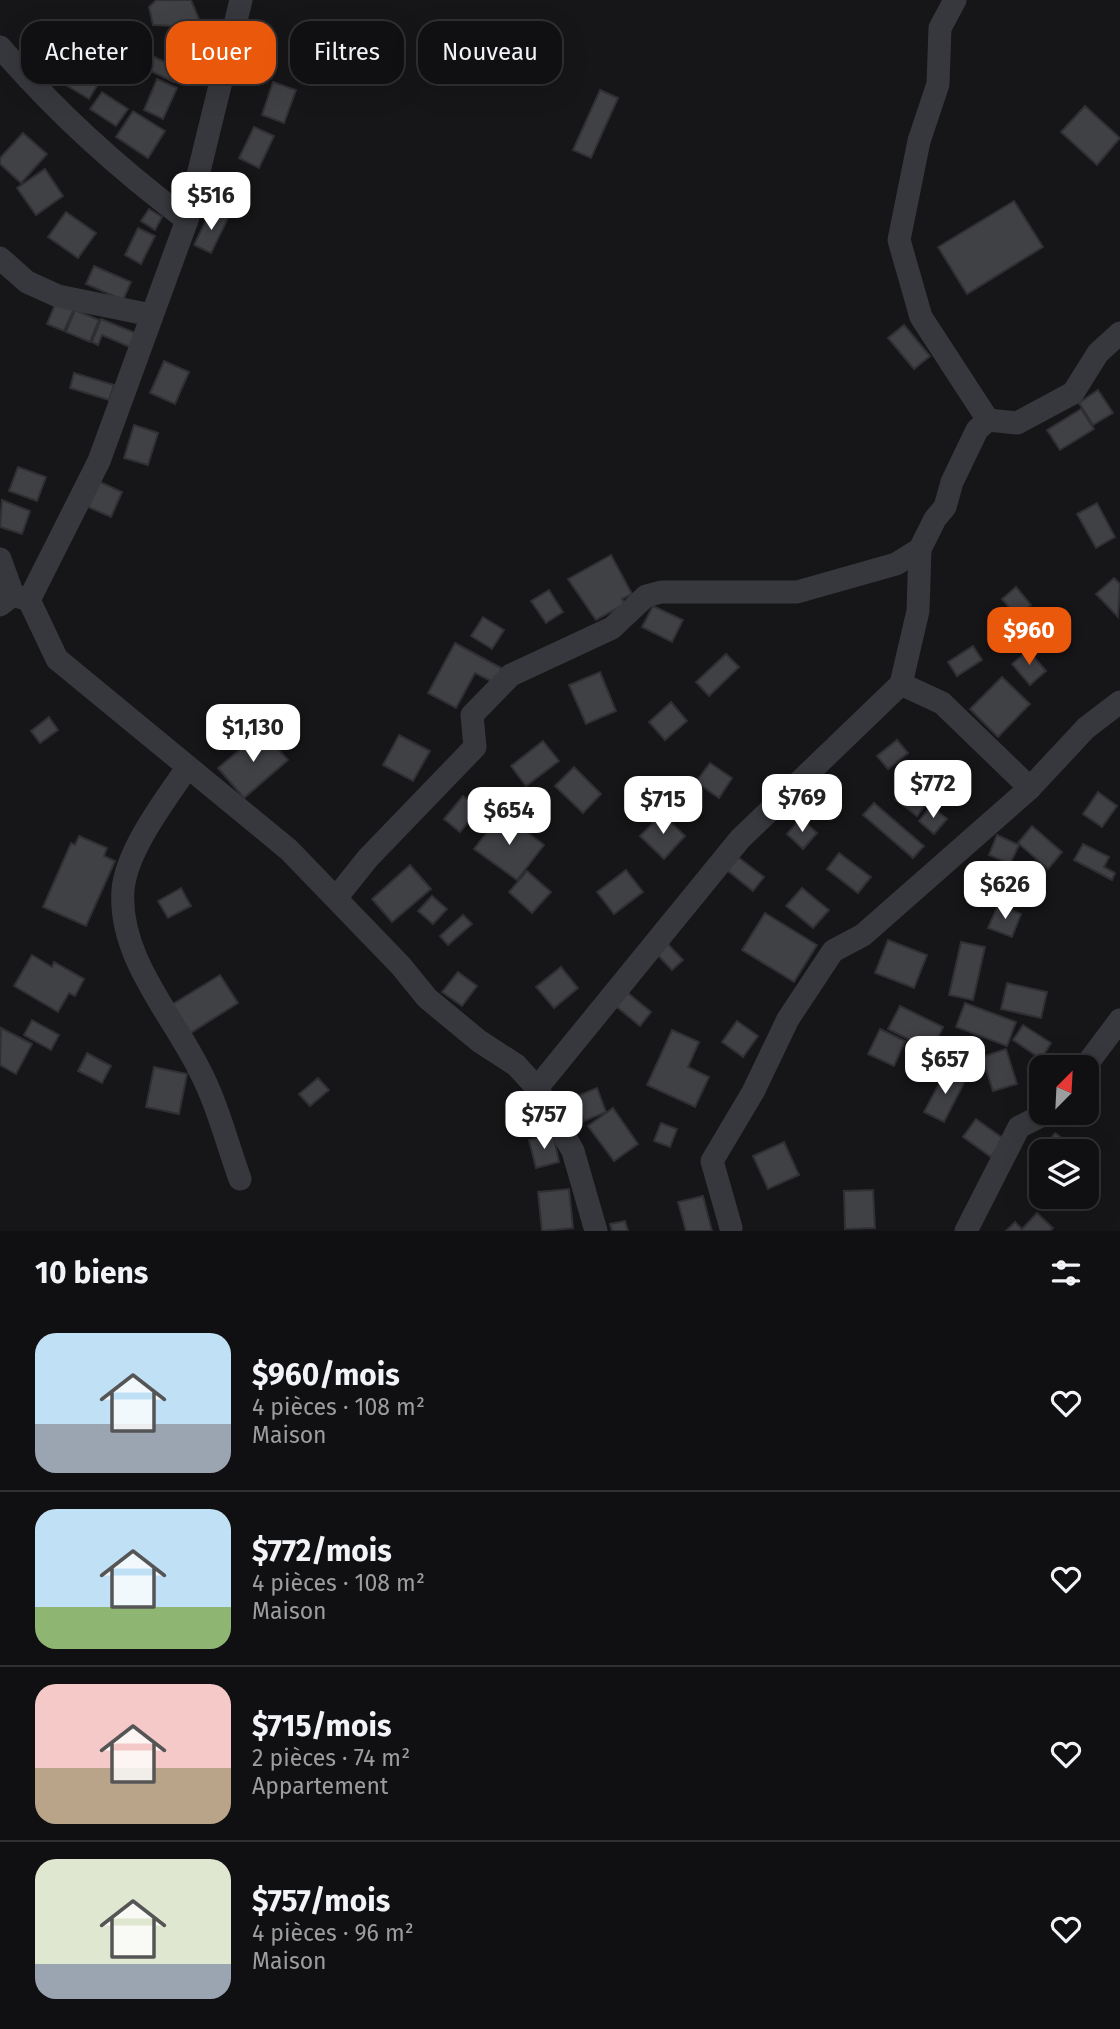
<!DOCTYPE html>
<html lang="fr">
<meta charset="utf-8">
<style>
:root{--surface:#101012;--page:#19191b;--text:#f1f3f6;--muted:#9c9d9f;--line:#303032;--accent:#ea580c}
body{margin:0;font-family:"Fira Sans",sans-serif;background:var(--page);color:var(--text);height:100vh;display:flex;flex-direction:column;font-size:26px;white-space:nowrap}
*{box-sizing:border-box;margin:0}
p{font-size:23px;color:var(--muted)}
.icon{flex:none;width:38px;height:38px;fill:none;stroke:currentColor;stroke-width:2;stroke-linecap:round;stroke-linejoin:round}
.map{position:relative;height:1231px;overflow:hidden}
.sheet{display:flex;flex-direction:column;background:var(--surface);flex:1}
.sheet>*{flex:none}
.guide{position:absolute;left:21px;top:21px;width:700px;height:63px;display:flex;gap:14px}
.needle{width:46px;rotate:24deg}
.controls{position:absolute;left:1029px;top:1055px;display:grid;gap:14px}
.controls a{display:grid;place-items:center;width:70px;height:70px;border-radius:14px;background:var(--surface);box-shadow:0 7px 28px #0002,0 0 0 2px var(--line);font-size:35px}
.price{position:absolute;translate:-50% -60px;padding:0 16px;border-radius:14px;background:#fff;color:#222;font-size:23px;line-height:46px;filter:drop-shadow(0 2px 4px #0008)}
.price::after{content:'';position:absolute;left:50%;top:42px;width:21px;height:16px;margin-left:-10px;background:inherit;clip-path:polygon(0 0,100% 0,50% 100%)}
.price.current{background:var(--accent);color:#fff}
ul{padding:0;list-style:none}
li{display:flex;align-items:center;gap:21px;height:175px;padding:0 35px}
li+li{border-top:2px solid var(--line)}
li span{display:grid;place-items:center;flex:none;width:196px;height:140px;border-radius:21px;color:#555}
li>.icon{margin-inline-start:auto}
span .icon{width:84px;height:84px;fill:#fffc;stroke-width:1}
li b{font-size:30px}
h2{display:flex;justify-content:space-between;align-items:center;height:84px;padding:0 35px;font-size:30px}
.chip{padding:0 24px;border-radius:21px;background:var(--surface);box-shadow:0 7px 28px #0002,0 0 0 2px var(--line);font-size:24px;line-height:63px}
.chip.current{background:var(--accent);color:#fff}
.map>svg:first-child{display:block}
.building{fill:#404145;stroke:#303034;stroke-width:2}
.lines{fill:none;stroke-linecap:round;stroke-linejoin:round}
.minor{stroke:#37383d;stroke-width:23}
</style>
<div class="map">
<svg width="1120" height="1231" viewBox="0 0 1120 1231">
<rect width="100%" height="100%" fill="#161618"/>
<g class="building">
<polygon points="156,0 191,0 199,19 193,27 153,25 149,7"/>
<polygon points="481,29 499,37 485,70 467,63"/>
<polygon points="148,54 180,69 174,82 142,67"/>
<polygon points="70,61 101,79 89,99 59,81"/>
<polygon points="157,79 177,88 163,119 144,110"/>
<polygon points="273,82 296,90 284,123 262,115"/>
<polygon points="600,90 618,98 591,158 573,150"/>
<polygon points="102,92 128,109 116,126 90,109"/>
<polygon points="1085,106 1120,138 1097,165 1061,132"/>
<polygon points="133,111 165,131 148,158 116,137"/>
<polygon points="254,127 274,136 259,168 239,158"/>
<polygon points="23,133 47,154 21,183 0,164 0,158"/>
<polygon points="45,169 63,196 36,215 17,188"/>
<polygon points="228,178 243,185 230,212 215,206"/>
<polygon points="1014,201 1043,247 967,294 938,247"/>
<polygon points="149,209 162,217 155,230 141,221"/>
<polygon points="211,210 228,218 211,253 194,245"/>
<polygon points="66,212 96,233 78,258 48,237"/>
<polygon points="138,228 155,236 141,264 125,255"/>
<polygon points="94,266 131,282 123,300 86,284"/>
<polygon points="56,302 74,309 64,331 47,324"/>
<polygon points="75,310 99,320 90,342 66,332"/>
<polygon points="101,319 138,334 132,348 102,335 98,345 92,342"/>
<polygon points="904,325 930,356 914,369 888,338"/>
<polygon points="164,361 189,372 175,404 150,393"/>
<polygon points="74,373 114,385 109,400 70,388"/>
<polygon points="1098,390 1113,413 1093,425 1079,403"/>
<polygon points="1081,409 1094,429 1060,450 1047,430"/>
<polygon points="134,425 158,433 148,465 124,458"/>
<polygon points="18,467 46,477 37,501 9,491"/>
<polygon points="100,482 122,492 111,517 88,507"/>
<polygon points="2,500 30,511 22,534 0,527"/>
<polygon points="1097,503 1115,537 1096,548 1077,514"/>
<polygon points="611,555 632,594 622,599 625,604 596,620 568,579"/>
<polygon points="1114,578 1120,584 1118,617 1096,594"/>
<polygon points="1016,587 1031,605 1017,617 1002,599"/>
<polygon points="549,590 563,612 546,623 531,601"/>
<polygon points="653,606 683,620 672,642 642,627"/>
<polygon points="483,617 504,630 492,649 471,636"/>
<polygon points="455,643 503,669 495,683 475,673 456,708 428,693"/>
<polygon points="973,646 982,660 957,676 948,662"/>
<polygon points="1028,650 1046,671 1030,685 1012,664"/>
<polygon points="726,654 739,667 709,696 696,682"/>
<polygon points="600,672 616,711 586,724 569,685"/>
<polygon points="1002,677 1030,704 998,737 970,709"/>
<polygon points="671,702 687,721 665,740 649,722"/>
<polygon points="49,717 58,730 40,743 31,731"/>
<polygon points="262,731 288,760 244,798 218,768"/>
<polygon points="399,735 430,751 413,781 383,765"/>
<polygon points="897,740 908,753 888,769 877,756"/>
<polygon points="543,741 559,761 526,786 511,766"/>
<polygon points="710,763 732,778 719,798 696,782"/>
<polygon points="574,767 601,794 583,813 555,786"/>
<polygon points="679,779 701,794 684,819 662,804"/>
<polygon points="909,781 930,799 917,816 895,799"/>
<polygon points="1098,792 1117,806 1102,827 1083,814"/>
<polygon points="463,796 479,809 460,832 444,819"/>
<polygon points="874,803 924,846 913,858 863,815"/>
<polygon points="931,806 947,819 934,834 919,821"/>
<polygon points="502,813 544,845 517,880 474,849"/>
<polygon points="662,814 685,836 664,859 640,836"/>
<polygon points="801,818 817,833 803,849 787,834"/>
<polygon points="1032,826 1062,852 1048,869 1018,843"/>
<polygon points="997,835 1019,845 1010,864 989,855"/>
<polygon points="79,836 107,848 104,856 115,861 86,926 43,907 71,843 75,845"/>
<polygon points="1083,844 1109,857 1104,867 1115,873 1112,880 1074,860"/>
<polygon points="839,853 871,877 858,893 827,869"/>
<polygon points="734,854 764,877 753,891 723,867"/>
<polygon points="410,865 431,889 392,922 372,899"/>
<polygon points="1014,866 1033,875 1020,904 1001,895"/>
<polygon points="626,870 643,892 614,914 597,892"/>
<polygon points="527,871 551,892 532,913 509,892"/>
<polygon points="181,888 191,906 168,918 158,901"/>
<polygon points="802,888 829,910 813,928 786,906"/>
<polygon points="432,896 447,909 433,924 418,911"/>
<polygon points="998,905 1021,914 1012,937 988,928"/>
<polygon points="765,913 817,945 794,982 742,950"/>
<polygon points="463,915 472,924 448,945 440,936"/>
<polygon points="664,940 683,960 672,970 653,950"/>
<polygon points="888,940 927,955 914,988 875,973"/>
<polygon points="961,942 985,947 973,1000 949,995"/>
<polygon points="32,955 52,967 54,962 84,979 75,996 69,993 58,1012 14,986"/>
<polygon points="561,967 578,988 554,1008 536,987"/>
<polygon points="458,972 477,986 462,1006 442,992"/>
<polygon points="220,975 238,1003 189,1034 171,1005"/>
<polygon points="1007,983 1047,992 1041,1018 1001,1009"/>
<polygon points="623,989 651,1012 640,1026 612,1003"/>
<polygon points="965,1003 1016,1022 1007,1046 956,1027"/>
<polygon points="900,1006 943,1027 932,1051 888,1029"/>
<polygon points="32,1020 59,1035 51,1050 24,1035"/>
<polygon points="737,1021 758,1036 743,1057 722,1042"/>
<polygon points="1023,1025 1051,1043 1041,1059 1013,1040"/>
<polygon points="1,1028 32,1044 16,1074 0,1065"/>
<polygon points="880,1029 905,1041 894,1066 868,1054"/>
<polygon points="672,1030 699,1042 688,1067 709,1077 695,1107 647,1085"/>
<polygon points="1006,1049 1017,1084 993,1091 982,1057"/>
<polygon points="87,1053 111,1066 102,1083 78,1071"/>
<polygon points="154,1067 187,1074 179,1114 146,1107"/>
<polygon points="947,1069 966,1079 944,1122 924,1112"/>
<polygon points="318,1078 329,1090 310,1106 299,1094"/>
<polygon points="597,1088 606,1112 584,1121 575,1097"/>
<polygon points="613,1108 638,1144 614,1161 588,1126"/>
<polygon points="976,1119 1004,1139 991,1157 963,1137"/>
<polygon points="661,1123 677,1129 670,1147 654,1141"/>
<polygon points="1055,1133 1078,1149 1076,1152 1050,1152 1044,1147"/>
<polygon points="553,1134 559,1162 536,1168 529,1140"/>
<polygon points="784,1142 799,1175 768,1189 753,1156"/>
<polygon points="569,1189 573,1228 542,1231 538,1192"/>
<polygon points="873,1190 875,1228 845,1229 844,1191"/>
<polygon points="703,1196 712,1231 686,1231 678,1202"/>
<polygon points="1037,1213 1053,1228 1050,1231 1006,1231 1015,1222 1022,1229"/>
<polygon points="625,1221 628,1231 612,1231 610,1224"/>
</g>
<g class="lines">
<g class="minor">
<polyline points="955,0 940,28 938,84 919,141 899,240 921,317 988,420"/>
<path d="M 0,47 C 56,112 119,169 187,220"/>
<polyline points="0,258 27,282 58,296 151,315"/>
<polyline points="0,559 13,595"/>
<polyline points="29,600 99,461 187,220 241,0"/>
<polyline points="0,605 13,595 29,600 57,659 289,850 401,966 427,998 479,1041 516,1065 537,1088 573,1151 596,1231"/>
<polyline points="901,684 942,703 1030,788"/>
<path d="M 187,768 C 165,800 126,851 123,890 C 118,956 171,1013 199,1069 C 217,1103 227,1143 240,1179"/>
<polyline points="336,898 368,858 475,747 472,715 511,675 612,628 646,596 661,592 797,592 896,564 920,549 935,519 945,507 952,482 977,430 988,420 1017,423 1073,393 1098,353 1120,333"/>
<polyline points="1084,1068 1120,1020"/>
<polyline points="537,1088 740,839 901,684 918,611 920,549"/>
<polyline points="731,1228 712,1161 753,1092 788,1019 833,951 863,935 1030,788 1086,728 1120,702"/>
<polyline points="966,1231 1019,1127 1047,1113"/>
</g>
</g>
</svg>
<div class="controls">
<a><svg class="needle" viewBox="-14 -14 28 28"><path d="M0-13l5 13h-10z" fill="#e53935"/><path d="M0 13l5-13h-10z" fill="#9c9d9f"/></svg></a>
<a><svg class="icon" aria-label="layers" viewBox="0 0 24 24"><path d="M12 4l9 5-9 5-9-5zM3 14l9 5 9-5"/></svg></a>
</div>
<b class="price" style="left:211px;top:232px">$516</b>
<b class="price current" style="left:1029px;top:667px">$960</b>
<b class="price" style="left:253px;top:764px">$1,130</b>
<b class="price" style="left:933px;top:820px">$772</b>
<b class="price" style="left:802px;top:834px">$769</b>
<b class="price" style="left:663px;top:836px">$715</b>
<b class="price" style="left:509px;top:847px">$654</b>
<b class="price" style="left:1005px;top:921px">$626</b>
<b class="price" style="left:945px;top:1096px">$657</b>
<b class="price" style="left:544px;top:1151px">$757</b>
<div class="guide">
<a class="chip">Acheter</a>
<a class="chip current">Louer</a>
<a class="chip">Filtres</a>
<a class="chip">Nouveau</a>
</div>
</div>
<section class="sheet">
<h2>10 biens<svg class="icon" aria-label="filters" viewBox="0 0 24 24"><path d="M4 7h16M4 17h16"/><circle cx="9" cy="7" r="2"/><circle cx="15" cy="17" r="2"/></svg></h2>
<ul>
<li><span style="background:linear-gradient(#bfe0f5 65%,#9aa5b1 0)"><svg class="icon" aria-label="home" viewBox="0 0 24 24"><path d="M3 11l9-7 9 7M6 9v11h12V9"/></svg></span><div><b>$960/mois</b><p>4 pièces · 108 m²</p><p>Maison</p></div><svg class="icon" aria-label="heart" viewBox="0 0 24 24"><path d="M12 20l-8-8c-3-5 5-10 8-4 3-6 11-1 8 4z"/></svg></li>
<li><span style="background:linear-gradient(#bfe0f5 70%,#8fb573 0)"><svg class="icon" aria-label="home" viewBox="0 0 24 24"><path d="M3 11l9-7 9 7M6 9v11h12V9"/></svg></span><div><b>$772/mois</b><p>4 pièces · 108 m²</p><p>Maison</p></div><svg class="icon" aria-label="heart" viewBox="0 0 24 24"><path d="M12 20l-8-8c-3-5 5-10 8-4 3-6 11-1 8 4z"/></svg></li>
<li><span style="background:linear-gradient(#f6c9c9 60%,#b9a48a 0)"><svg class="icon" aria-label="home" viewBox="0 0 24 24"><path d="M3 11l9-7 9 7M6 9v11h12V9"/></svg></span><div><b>$715/mois</b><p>2 pièces · 74 m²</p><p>Appartement</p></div><svg class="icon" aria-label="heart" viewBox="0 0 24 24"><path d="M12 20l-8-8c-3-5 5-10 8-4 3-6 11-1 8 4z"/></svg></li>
<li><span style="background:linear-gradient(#dfe7d0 75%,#9aa5b1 0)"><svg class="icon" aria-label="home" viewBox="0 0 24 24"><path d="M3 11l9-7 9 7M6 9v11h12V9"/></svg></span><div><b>$757/mois</b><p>4 pièces · 96 m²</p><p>Maison</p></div><svg class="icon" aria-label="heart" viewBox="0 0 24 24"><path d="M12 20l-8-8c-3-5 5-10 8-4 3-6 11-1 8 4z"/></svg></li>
</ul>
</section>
